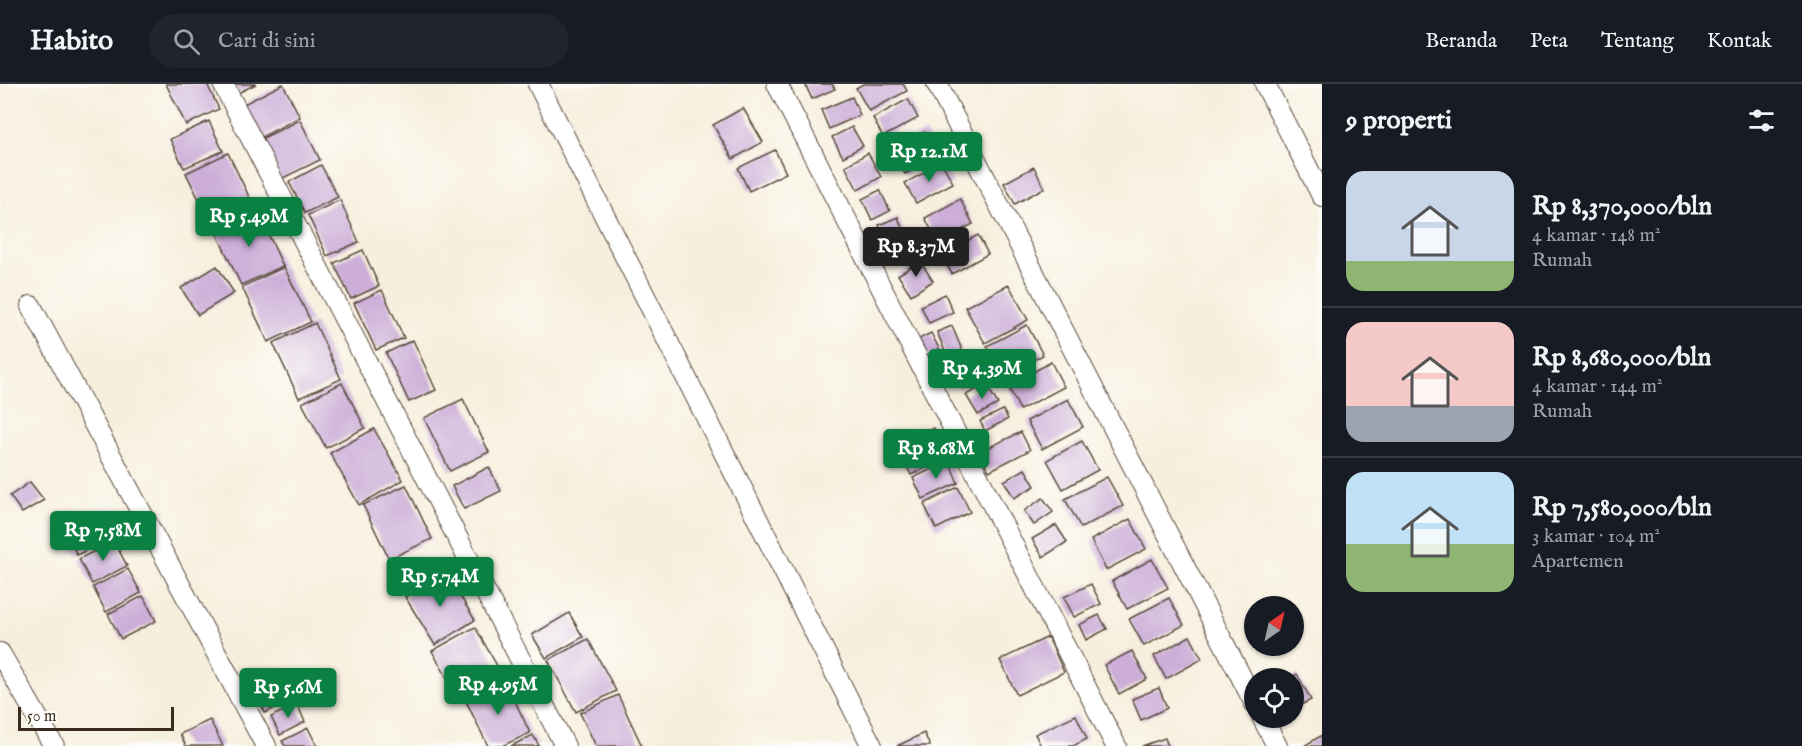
<!DOCTYPE html>
<html lang="id">
<meta charset="utf-8">
<style>
:root{--surface:#171b24;--page:#20242c;--text:#f1f3f6;--muted:#9ea1a6;--line:#363941;--accent:#0b8043}
body{margin:0;font-family:"IM FELL English",serif;background:var(--page);color:var(--text);height:100vh;display:flex;flex-direction:column;font-size:22px;white-space:nowrap}
*{box-sizing:border-box;margin:0}
p{font-size:20px;color:var(--muted)}
.icon{flex:none;width:33px;height:33px;fill:none;stroke:currentColor;stroke-width:2;stroke-linecap:round;stroke-linejoin:round}
.map{position:relative;flex:1;overflow:hidden}
.panel{display:flex;flex-direction:column;background:var(--surface);width:480px}
.panel>*{flex:none}
.needle{width:39px;rotate:34deg}
.controls{position:absolute;left:1244px;top:512px;display:grid;gap:12px}
.controls a{display:grid;place-items:center;width:60px;height:60px;border-radius:50%;background:var(--surface);box-shadow:0 2px 4px #0004;font-size:30px}
.scale{position:absolute;left:18px;bottom:15px;width:156px;box-sizing:border-box;padding-left:6px;border:3px solid #3b2a1e;border-top:0;font-size:16px;line-height:21px;white-space:nowrap;color:#3b2a1e;-webkit-text-stroke:4px #fdfcf7;paint-order:stroke}
.price{position:absolute;translate:-50% -51px;padding:0 14px;border-radius:6px;background:var(--accent);color:#fff;font-size:20px;line-height:39px;filter:drop-shadow(0 2px 3px #0008)}
.price::after{content:'';position:absolute;left:50%;top:36px;width:18px;height:14px;margin-left:-9px;background:inherit;clip-path:polygon(0 0,100% 0,50% 100%)}
.price.on{background:#222;color:#fff}
ul{padding:0;list-style:none}
li{display:flex;align-items:center;gap:18px;height:150px;padding:0 24px}
li+li{border-top:2px solid var(--line)}
li span{display:grid;place-items:center;flex:none;width:168px;height:120px;border-radius:18px;color:#555}
li>.icon{margin-inline-start:auto}
span .icon{width:72px;height:72px;fill:#fffc;stroke-width:1}
li b{font-size:26px}
h2{display:flex;justify-content:space-between;align-items:center;height:72px;padding:0 24px;font-size:26px}
header{display:flex;align-items:center;gap:36px;box-sizing:border-box;height:84px;padding:0 30px;background:var(--surface);border-bottom:2px solid var(--line)}
header strong{font-size:28px}
nav{display:flex;gap:33px;margin-inline-start:auto;font-size:21px}
.search{width:420px;height:54px;background:var(--page);display:flex;align-items:center;gap:15px;box-sizing:border-box;padding:0 21px;border-radius:33px;color:var(--muted);font-size:22px}
main{display:flex;flex:1;min-height:0}
.map>svg:first-child{display:block}
.building{fill:#ccaed8}
.lines{fill:none;stroke-linecap:round;stroke-linejoin:round}
.street-casing{stroke:#57483b;stroke-width:22}
.street{stroke:#fff;stroke-width:20}
</style>
<header>
<strong>Habito</strong>
<div class="search"><svg class="icon" aria-label="search" viewBox="0 0 24 24"><circle cx="10" cy="10" r="6"/><path d="M15 15l6 6"/></svg>Cari di sini</div>
<nav><a>Beranda</a><a>Peta</a><a>Tentang</a><a>Kontak</a></nav>
</header>
<main>
<div class="map">
<svg width="1322" height="662" viewBox="0 0 1322 662">
<rect width="100%" height="100%" fill="#fdfcf7"/>
<filter id="ink" filterUnits="userSpaceOnUse"><feTurbulence type="fractalNoise" baseFrequency=".0167" numOctaves="2"/><feDisplacementMap in="SourceGraphic" scale="12" xChannelSelector="R" yChannelSelector="G"/><feConvolveMatrix kernelMatrix="1 2 1 2 8 2 1 2 1" color-interpolation-filters="sRGB"/></filter>
<filter id="wash" filterUnits="userSpaceOnUse"><feTurbulence type="fractalNoise" baseFrequency=".008" numOctaves="4" result="noise"/><feDisplacementMap in="SourceGraphic" scale="24" xChannelSelector="R" yChannelSelector="G"/><feGaussianBlur stdDeviation="1.35" result="paint"/><feColorMatrix in="noise" values="0 0 0 0 0 0 0 0 0 0 0 0 0 0 0 0 0 1.4 0 .05"/><feComposite in="paint" operator="in"/></filter>
<g filter="url(#wash)">
<rect width="100%" height="100%" fill="#f7efdd"/>
<g id="blocks">
<g class="building">
<polygon points="166,0 207,0 219,25 186,41"/>
<polygon points="233,0 256,0 238,9"/>
<polygon points="283,0 300,33 258,55 242,21"/>
<polygon points="805,0 832,0 835,5 812,15"/>
<polygon points="863,0 903,0 907,7 869,27 856,4"/>
<polygon points="852,13 860,31 829,45 821,26"/>
<polygon points="908,15 918,34 883,53 873,34"/>
<polygon points="743,24 763,58 733,75 713,41"/>
<polygon points="300,36 320,76 281,95 261,55"/>
<polygon points="209,37 223,67 184,84 170,55"/>
<polygon points="852,43 863,62 843,73 832,53"/>
<polygon points="925,48 938,73 905,90 891,66"/>
<polygon points="775,66 786,89 749,107 738,84"/>
<polygon points="228,69 255,125 213,144 186,89"/>
<polygon points="868,69 881,93 858,106 845,82"/>
<polygon points="942,79 953,99 916,119 905,99"/>
<polygon points="321,81 338,113 305,129 289,98"/>
<polygon points="1034,83 1044,104 1015,120 1004,99"/>
<polygon points="880,106 890,127 872,136 862,115"/>
<polygon points="960,115 973,140 938,158 925,134"/>
<polygon points="340,116 359,158 327,172 308,131"/>
<polygon points="257,126 283,182 241,201 215,146"/>
<polygon points="898,133 906,154 887,161 879,141"/>
<polygon points="978,151 988,170 952,190 941,171"/>
<polygon points="363,166 379,202 351,215 334,179"/>
<polygon points="920,177 933,197 911,211 898,191"/>
<polygon points="217,182 234,209 198,231 181,204"/>
<polygon points="284,183 311,238 268,258 242,203"/>
<polygon points="1009,201 1028,236 985,259 965,223"/>
<polygon points="382,206 404,254 376,266 354,219"/>
<polygon points="945,210 953,228 929,239 921,222"/>
<polygon points="315,239 341,295 299,314 273,259"/>
<polygon points="1027,241 1043,271 1004,292 987,262"/>
<polygon points="952,242 962,266 947,272 937,248"/>
<polygon points="931,249 943,272 931,278 919,255"/>
<polygon points="413,256 436,306 409,318 386,269"/>
<polygon points="971,271 982,291 960,304 948,284"/>
<polygon points="1051,278 1064,303 1020,326 1008,302"/>
<polygon points="342,299 365,344 326,364 302,319"/>
<polygon points="986,300 998,320 978,331 966,311"/>
<polygon points="463,315 489,368 450,387 424,334"/>
<polygon points="1068,315 1083,343 1042,365 1027,337"/>
<polygon points="1003,326 1008,335 985,347 980,337"/>
<polygon points="934,344 948,372 911,391 897,362"/>
<polygon points="374,345 403,396 359,421 330,369"/>
<polygon points="1021,348 1030,366 989,387 979,368"/>
<polygon points="1082,357 1098,386 1063,405 1047,376"/>
<polygon points="949,377 958,399 923,415 913,394"/>
<polygon points="489,383 501,407 464,425 452,402"/>
<polygon points="1025,385 1035,402 1014,414 1004,397"/>
<polygon points="1107,393 1123,422 1081,444 1065,415"/>
<polygon points="30,398 44,416 22,429 10,412"/>
<polygon points="406,401 432,455 389,475 363,421"/>
<polygon points="958,403 970,428 936,445 924,420"/>
<polygon points="1043,414 1053,428 1034,441 1024,427"/>
<polygon points="99,428 112,453 77,471 64,446"/>
<polygon points="1130,435 1146,465 1106,486 1091,456"/>
<polygon points="1056,441 1067,458 1043,473 1032,455"/>
<polygon points="114,457 127,482 92,500 79,475"/>
<polygon points="1152,475 1168,504 1127,525 1112,497"/>
<polygon points="128,485 141,509 106,528 93,503"/>
<polygon points="445,488 475,536 435,561 405,513"/>
<polygon points="1091,500 1101,520 1074,533 1064,513"/>
<polygon points="143,512 156,537 121,555 108,530"/>
<polygon points="1169,514 1184,541 1144,562 1129,535"/>
<polygon points="569,529 583,553 546,574 532,551"/>
<polygon points="1099,531 1107,545 1086,556 1079,541"/>
<polygon points="475,543 504,594 461,618 432,567"/>
<polygon points="1190,552 1202,575 1166,595 1154,572"/>
<polygon points="1048,553 1064,588 1017,611 1000,576"/>
<polygon points="588,555 616,607 576,628 548,576"/>
<polygon points="1132,567 1147,595 1119,610 1104,581"/>
<polygon points="1297,590 1311,616 1293,625 1293,594 1290,594"/>
<polygon points="282,598 291,616 265,629 257,611"/>
<polygon points="506,598 530,649 502,662 488,662 466,617"/>
<polygon points="1159,604 1167,624 1141,636 1132,615"/>
<polygon points="618,611 642,662 596,662 580,629"/>
<polygon points="297,620 305,638 280,651 271,633"/>
<polygon points="1076,631 1087,655 1073,662 1041,662 1035,650"/>
<polygon points="210,636 223,662 186,662 180,650"/>
<polygon points="308,644 317,662 285,662 282,657"/>
<polygon points="924,649 930,662 897,662"/>
<polygon points="533,651 539,662 511,662"/>
<polygon points="1322,651 1322,662 1304,662"/>
<polygon points="1165,654 1168,662 1142,662"/>
</g>
</g>
</g>
<g filter="url(#ink)">
<use href="#blocks" fill-opacity="0" stroke="#57483b" stroke-width="1.5"/>
<g class="lines">
<g class="street-casing">
<g id="street">
<polyline points="223,0 565,662"/>
<polyline points="538,0 872,662"/>
<polyline points="777,0 1116,662"/>
<polyline points="937,0 1254,618"/>
<polyline points="1265,0 1322,112"/>
<polyline points="31,222 266,662"/>
<polyline points="0,569 54,662"/>
<polyline points="1262,633 1277,662"/>
</g>
</g>
<use href="#street" class="street"/>
</g>
</g>
</svg>
<div class="controls">
<a><svg class="needle" viewBox="-14 -14 28 28"><path d="M0-13l5 13h-10z" fill="#e53935"/><path d="M0 13l5-13h-10z" fill="#9ea1a6"/></svg></a>
<a><svg class="icon" aria-label="locate" viewBox="0 0 24 24"><circle cx="12" cy="12" r="6"/><path d="M12 2v4M12 18v4M2 12h4M18 12h4"/></svg></a>
</div>
<div class="scale">50 m</div>
<b class="price" style="left:929px;top:99px">Rp 12.1M</b>
<b class="price" style="left:249px;top:164px">Rp 5.49M</b>
<b class="price on" style="left:916px;top:194px">Rp 8.37M</b>
<b class="price" style="left:982px;top:316px">Rp 4.39M</b>
<b class="price" style="left:936px;top:396px">Rp 8.68M</b>
<b class="price" style="left:103px;top:478px">Rp 7.58M</b>
<b class="price" style="left:440px;top:524px">Rp 5.74M</b>
<b class="price" style="left:498px;top:632px">Rp 4.95M</b>
<b class="price" style="left:288px;top:635px">Rp 5.6M</b>
</div>
<section class="panel">
<h2>9 properti<svg class="icon" aria-label="filters" viewBox="0 0 24 24"><path d="M4 7h16M4 17h16"/><circle cx="9" cy="7" r="2"/><circle cx="15" cy="17" r="2"/></svg></h2>
<ul>
<li><span style="background:linear-gradient(#c9d6e8 75%,#8fb573 0)"><svg class="icon" aria-label="home" viewBox="0 0 24 24"><path d="M3 11l9-7 9 7M6 9v11h12V9"/></svg></span><div><b>Rp 8,370,000/bln</b><p>4 kamar · 148 m²</p><p>Rumah</p></div></li>
<li><span style="background:linear-gradient(#f6c9c9 70%,#9aa5b1 0)"><svg class="icon" aria-label="home" viewBox="0 0 24 24"><path d="M3 11l9-7 9 7M6 9v11h12V9"/></svg></span><div><b>Rp 8,680,000/bln</b><p>4 kamar · 144 m²</p><p>Rumah</p></div></li>
<li><span style="background:linear-gradient(#bfe0f5 60%,#8fb573 0)"><svg class="icon" aria-label="home" viewBox="0 0 24 24"><path d="M3 11l9-7 9 7M6 9v11h12V9"/></svg></span><div><b>Rp 7,580,000/bln</b><p>3 kamar · 104 m²</p><p>Apartemen</p></div></li>
</ul>
</section>
</main>
